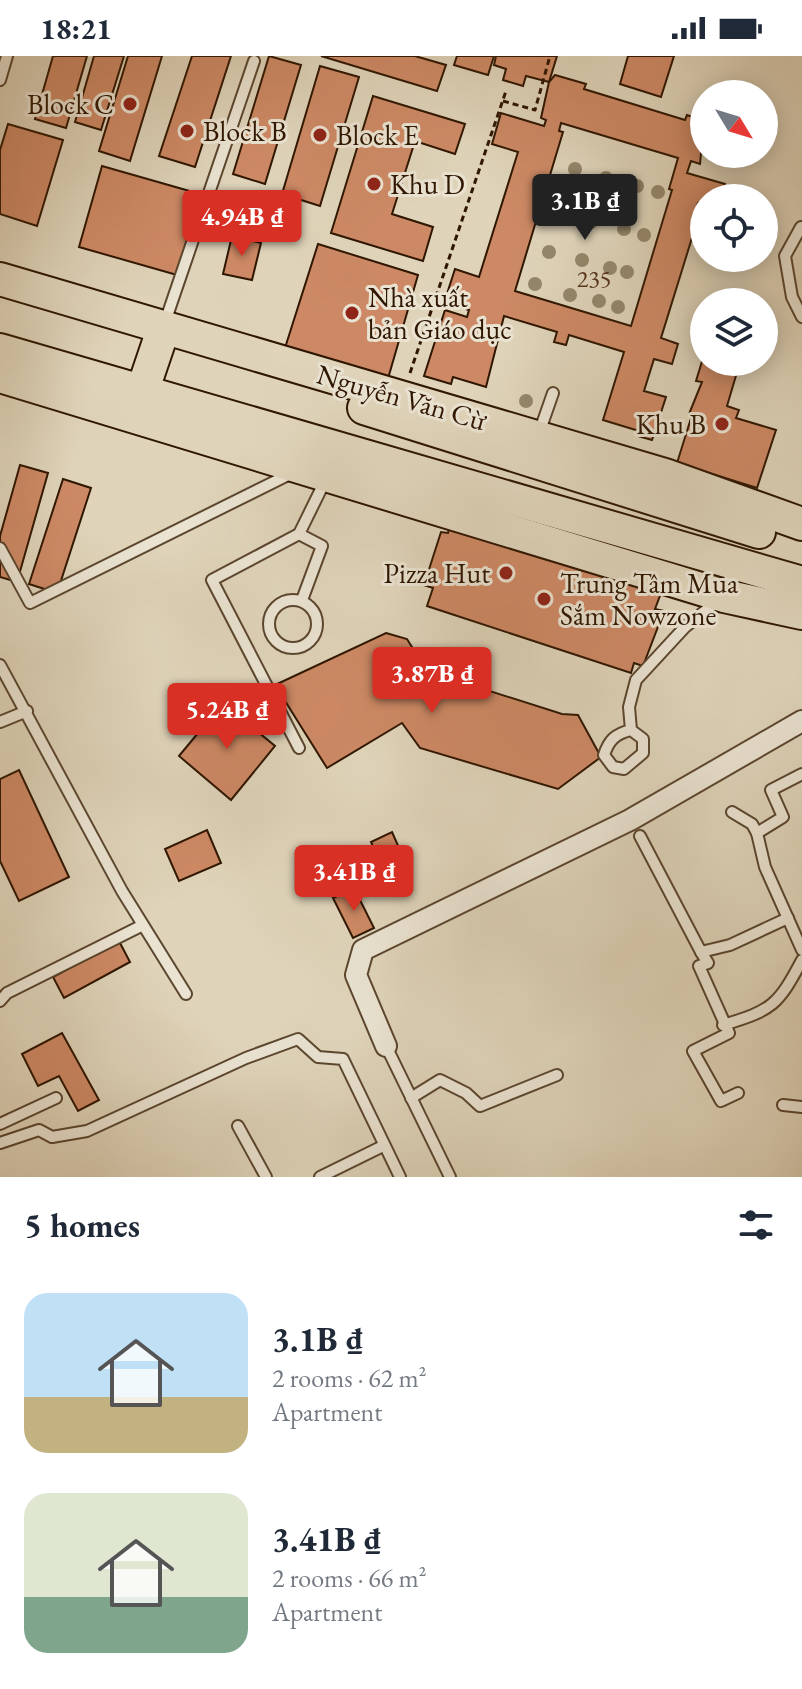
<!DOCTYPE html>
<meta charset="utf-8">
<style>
:root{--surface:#fff;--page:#f2f2f3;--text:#1f2937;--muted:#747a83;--accent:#d93025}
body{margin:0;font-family:"EB Garamond",serif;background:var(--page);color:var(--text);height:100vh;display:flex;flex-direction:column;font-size:30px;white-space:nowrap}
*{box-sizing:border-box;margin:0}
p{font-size:26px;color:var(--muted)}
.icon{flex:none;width:44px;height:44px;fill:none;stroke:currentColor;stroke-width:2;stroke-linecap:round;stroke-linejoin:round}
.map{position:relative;height:1121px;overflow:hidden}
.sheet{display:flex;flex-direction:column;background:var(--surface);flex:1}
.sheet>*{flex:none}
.needle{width:52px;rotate:128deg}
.buttons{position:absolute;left:690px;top:24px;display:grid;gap:16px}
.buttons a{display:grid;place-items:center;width:88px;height:88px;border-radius:50%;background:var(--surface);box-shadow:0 4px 20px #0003;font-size:40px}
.price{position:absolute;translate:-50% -68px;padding:0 18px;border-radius:8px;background:var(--accent);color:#fff;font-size:26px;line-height:52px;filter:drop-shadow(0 2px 4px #0008)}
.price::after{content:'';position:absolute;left:50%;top:48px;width:24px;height:18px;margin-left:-12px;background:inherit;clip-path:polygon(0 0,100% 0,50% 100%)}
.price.active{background:#222;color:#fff}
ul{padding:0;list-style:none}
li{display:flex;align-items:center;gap:24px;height:200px;padding:0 24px}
li span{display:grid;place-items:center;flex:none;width:224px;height:160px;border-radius:24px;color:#555}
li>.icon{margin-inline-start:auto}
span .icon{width:96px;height:96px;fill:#fffc;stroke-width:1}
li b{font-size:34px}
h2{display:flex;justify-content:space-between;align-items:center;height:96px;padding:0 24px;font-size:34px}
.status{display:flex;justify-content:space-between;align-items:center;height:56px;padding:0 40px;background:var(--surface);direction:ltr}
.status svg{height:22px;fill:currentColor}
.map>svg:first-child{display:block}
.building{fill:#cd8965;stroke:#2f1600;stroke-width:2;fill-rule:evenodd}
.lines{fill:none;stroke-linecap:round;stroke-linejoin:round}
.lane-casing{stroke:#5b462e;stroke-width:14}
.street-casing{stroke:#5b462e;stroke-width:24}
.primary-casing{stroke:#2f1600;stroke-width:36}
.path{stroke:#2f1600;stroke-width:3;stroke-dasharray:6 4;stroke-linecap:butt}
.lane{stroke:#eae3d2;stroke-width:10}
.street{stroke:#eae3d2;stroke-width:20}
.primary{stroke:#dfd4ba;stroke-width:32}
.tree{fill:#94876b}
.poi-dot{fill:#8f2418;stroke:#eae3d2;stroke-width:3}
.labels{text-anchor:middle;stroke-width:6;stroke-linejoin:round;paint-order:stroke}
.number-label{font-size:24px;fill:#563319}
.poi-label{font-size:28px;fill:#2f1600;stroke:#eae3d2;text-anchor:start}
.street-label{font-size:28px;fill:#2f1600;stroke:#eae3d2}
</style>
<div class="status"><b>18:21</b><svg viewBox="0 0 49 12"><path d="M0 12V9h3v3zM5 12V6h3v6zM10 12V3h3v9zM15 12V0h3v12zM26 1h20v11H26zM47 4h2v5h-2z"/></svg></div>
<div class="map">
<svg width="802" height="1121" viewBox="0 0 802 1121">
<rect width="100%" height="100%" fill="#dfd4ba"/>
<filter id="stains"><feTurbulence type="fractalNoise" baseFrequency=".0025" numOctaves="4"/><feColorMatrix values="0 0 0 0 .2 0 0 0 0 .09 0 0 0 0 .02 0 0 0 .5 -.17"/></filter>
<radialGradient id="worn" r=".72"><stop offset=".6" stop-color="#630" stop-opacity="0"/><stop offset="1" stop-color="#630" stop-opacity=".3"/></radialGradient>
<g class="building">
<polygon points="53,0 87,0 66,72 35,63"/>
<polygon points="94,0 124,0 101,74 75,66"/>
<polygon points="128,0 162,0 130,105 99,95"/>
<polygon points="192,0 231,0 195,111 159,100"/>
<polygon points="269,0 301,9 265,128 233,118"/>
<polygon points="321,0 415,0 446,9 437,35"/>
<polygon points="457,0 494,0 488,19 454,9"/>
<polygon points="496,0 557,0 549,26 526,20 523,30 503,24 506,13 494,9"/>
<polygon points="628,0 674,0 661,41 620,28"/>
<polygon points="320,10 359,21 320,150 282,138"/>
<path d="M 555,19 L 586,28 L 584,33 L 685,64 L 687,59 L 704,65 L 700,108 L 691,105 L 687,117 L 725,128 L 720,142 L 704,142 L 704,148 L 698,147 L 696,155 L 700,156 L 661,282 L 678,288 L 672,308 L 654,303 L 644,335 L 666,341 L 652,384 L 638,380 L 639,375 L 603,364 L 624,296 L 569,279 L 566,289 L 554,286 L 557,276 L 504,260 L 486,331 L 453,321 L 451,328 L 424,320 L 445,254 L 467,261 L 469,254 L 444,247 L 455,213 L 479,221 L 518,96 L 492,88 L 501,57 L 544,70 L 546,64 L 541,62 L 549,26 ZM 561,67 L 678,102 L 669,133 L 672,134 L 631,270 L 515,235 L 563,76 L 559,75 Z"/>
<polygon points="373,40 465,68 455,98 415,85 392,158 433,171 423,205 331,177"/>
<polygon points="8,68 63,84 37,170 0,158 0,94"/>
<polygon points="102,110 200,138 177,219 79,191"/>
<polygon points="232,180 261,187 252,224 223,218"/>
<polygon points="318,188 418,219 387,326 284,295"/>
<polygon points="704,299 704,306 740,306 727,350 739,354 736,362 776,374 757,432 677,407 692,359 689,358 702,326 696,325"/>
<polygon points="20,409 48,417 17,526 0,521 0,480"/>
<polygon points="63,423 91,432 57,537 29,528"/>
<polygon points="451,466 661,537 655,553 664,555 643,610 634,607 631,617 427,550 433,532 424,529 441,476 448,477"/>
<polygon points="386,577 407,583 427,615 562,658 578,659 601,701 558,733 420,692 402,667 327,712 275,629"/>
<polygon points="223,647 275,690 231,744 179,700"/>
<polygon points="19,714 69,821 19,845 0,805 0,723"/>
<polygon points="207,774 221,807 179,825 165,793"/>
<polygon points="392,776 410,817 389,826 371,786"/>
<polygon points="354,832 374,872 353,882 333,842"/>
<polygon points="119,885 130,906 64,942 53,921"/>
<polygon points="62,977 99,1044 78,1055 59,1020 38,1030 22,998"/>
</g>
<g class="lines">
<g class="lane-casing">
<g id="lane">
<polyline points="0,24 7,0"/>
<polyline points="801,171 785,200 792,241 802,261"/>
<polyline points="164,269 254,5"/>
<polyline points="539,377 553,337"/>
<polyline points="299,478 212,524 299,692"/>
<polyline points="0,492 30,547 292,417"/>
<circle cx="293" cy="568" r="24"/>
<polyline points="302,544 322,490 299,478 326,423"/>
<polyline points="0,609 122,835 186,938"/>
<polyline points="0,666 27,655"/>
<path d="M 631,674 C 615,678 609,684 604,699 L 613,711 L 624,713 L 643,697 L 643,683 L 631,674 L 629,651 L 636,624 L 685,571 L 724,540 L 734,509"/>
<polyline points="802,718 771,734 783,761 757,777 765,811 802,894"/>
<polyline points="732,756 752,768 757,777"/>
<polyline points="640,780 701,896 730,889 788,862"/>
<polyline points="701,896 708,907 699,910 729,977 693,995 721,1045 738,1037"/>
<polyline points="0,945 7,937 141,870"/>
<path d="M 723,969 C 773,954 778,949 802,904"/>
<polyline points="386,990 450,1121"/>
<polyline points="411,1042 440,1024 466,1037 480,1050 557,1019"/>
<polyline points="783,1049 802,1051"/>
<polyline points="0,1068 56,1042"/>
<polyline points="238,1070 266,1121"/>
<polyline points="0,1087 39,1074 52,1081 87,1075 246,1002 298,983 318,1001 343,1003 400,1121"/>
<polyline points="320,1121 383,1090"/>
</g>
</g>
<g class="street-casing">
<polyline id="street" points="386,990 356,919 363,894 630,764 802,665"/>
</g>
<g class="primary-casing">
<g id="primary">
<polyline points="0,223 665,419 802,468"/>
<polyline points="0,294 802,527"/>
<polyline points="0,320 724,540 802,557"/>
<polyline points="142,336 164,271"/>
<polyline points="364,352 759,476"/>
</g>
</g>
<g class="path">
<polyline points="503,45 535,54 550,0"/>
<polyline points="410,317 506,35"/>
</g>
<use href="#lane" class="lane"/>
<use href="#street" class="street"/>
<use href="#primary" class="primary"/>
</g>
<g class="tree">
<circle cx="575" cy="113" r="7"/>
<circle cx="606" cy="122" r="7"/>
<circle cx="637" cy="130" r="7"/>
<circle cx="658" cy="136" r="7"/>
<circle cx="559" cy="158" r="7"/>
<circle cx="591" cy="166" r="7"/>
<circle cx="624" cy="173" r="7"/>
<circle cx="644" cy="179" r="7"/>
<circle cx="549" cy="196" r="7"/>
<circle cx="582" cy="204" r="7"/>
<circle cx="610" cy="212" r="7"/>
<circle cx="627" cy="216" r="7"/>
<circle cx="535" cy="228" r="7"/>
<circle cx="570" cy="239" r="7"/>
<circle cx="599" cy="245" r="7"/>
<circle cx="618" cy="251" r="7"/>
<circle cx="526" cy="345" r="7"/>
</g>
<g class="poi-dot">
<circle cx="130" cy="48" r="8"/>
<circle cx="187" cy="75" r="8"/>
<circle cx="320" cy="79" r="8"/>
<circle cx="374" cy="128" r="8"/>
<circle cx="352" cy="257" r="8"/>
<circle cx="722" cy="368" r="8"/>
<circle cx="506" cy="517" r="8"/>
<circle cx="544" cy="543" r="8"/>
</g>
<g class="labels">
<g class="number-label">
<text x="594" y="231">235</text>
</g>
<g class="poi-label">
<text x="114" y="58" text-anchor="end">Block C</text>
<text x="203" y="85">Block B</text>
<text x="336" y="89">Block E</text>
<text x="390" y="138">Khu D</text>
<text x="368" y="251">Nhà xuất<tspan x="368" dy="32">bản Giáo dục</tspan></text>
<text x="706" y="378" text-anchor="end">Khu B</text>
<text x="490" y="527" text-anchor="end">Pizza Hut</text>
<text x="560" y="537">Trung Tâm Mua<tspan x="560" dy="32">Sắm Nowzone</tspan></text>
</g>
<g class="street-label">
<text transform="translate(402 341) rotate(16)" y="10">Nguyễn Văn Cừ</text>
</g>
</g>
<rect width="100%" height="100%" filter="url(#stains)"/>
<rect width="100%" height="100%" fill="url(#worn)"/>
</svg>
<div class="buttons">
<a><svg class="needle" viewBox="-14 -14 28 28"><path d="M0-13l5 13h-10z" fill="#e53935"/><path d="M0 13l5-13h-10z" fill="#747a83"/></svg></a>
<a><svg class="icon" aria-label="locate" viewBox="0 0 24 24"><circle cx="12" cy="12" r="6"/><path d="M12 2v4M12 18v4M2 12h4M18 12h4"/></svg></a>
<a><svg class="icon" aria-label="layers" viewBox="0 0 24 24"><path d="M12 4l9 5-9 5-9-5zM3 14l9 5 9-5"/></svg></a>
</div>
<b class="price active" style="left:585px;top:186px">3.1B ₫</b>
<b class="price" style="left:242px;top:202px">4.94B ₫</b>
<b class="price" style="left:432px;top:659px">3.87B ₫</b>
<b class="price" style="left:227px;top:695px">5.24B ₫</b>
<b class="price" style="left:354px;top:857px">3.41B ₫</b>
</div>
<section class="sheet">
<h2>5 homes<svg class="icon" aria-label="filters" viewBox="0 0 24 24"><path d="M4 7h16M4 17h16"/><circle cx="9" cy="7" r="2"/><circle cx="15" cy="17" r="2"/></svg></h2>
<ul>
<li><span style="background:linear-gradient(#bfe0f5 65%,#c2b280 0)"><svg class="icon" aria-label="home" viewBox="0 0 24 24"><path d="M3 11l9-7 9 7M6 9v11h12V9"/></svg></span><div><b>3.1B ₫</b><p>2 rooms · 62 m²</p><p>Apartment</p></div></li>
<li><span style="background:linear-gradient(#dfe7d0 65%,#7fa58c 0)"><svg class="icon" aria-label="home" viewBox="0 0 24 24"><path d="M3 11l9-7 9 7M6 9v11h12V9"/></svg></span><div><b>3.41B ₫</b><p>2 rooms · 66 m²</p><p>Apartment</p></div></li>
</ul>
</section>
